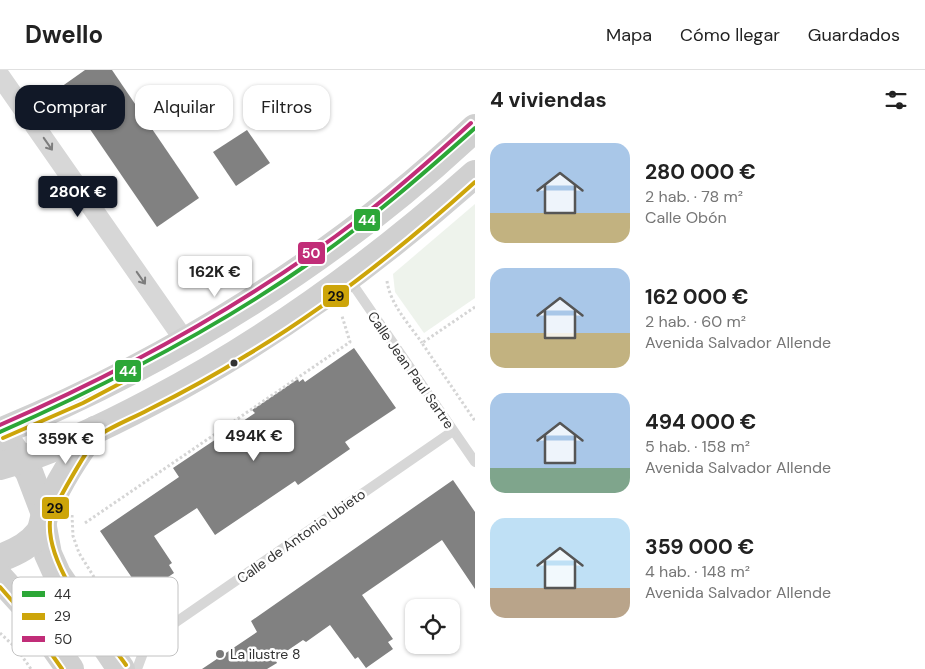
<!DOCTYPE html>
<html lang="es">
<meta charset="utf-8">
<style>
:root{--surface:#fff;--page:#f2f2f2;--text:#222;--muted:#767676;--line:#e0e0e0;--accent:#111827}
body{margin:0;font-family:"DM Sans",sans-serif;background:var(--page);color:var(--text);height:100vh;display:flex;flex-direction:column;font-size:19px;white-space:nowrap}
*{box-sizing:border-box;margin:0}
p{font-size:16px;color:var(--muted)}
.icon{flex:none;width:28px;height:28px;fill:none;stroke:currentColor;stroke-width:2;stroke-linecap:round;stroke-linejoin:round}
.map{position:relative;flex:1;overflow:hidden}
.side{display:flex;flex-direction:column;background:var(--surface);width:450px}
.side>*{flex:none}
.top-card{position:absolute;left:15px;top:15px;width:385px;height:45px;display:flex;gap:10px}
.tools{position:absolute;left:405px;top:529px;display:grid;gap:10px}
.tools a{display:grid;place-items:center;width:55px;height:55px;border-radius:10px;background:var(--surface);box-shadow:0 1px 4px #0004;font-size:25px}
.price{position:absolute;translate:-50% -42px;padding:0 11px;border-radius:5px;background:#fff;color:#222;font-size:16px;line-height:32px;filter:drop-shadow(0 1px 2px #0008)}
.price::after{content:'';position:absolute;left:50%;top:30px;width:15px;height:11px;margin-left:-8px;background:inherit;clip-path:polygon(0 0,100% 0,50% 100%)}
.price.current{background:var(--accent);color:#fff}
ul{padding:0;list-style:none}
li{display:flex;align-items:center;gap:15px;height:125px;padding:0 15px}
li span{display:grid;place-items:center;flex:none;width:140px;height:100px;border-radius:15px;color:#555}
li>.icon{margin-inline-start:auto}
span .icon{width:60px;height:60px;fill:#fffc;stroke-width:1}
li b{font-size:21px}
h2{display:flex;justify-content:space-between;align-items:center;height:60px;padding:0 15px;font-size:21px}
.chip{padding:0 18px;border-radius:15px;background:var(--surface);box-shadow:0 1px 4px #0004;font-size:18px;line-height:45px}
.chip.current{background:var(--accent);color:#fff}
header{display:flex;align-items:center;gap:30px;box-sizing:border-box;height:70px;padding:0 25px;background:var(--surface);border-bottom:1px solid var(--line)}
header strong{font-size:24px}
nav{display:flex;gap:28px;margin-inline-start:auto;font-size:18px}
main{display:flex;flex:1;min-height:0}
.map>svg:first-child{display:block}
.green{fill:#eef3ec}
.building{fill:#818181}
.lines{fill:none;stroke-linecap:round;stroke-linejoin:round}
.path{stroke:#d5d5d5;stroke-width:3;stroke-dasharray:2.5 2.5;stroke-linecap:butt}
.service{stroke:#d7d7d7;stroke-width:10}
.minor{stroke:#d7d7d7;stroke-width:20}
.secondary{stroke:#d0d0d0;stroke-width:28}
.bus-1-casing{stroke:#fff;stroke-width:8}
.bus-2-casing{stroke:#fff;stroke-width:8}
.bus-3-casing{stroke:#fff;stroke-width:8}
.bus-1{stroke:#2ca737;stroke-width:4}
.bus-2{stroke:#cda50a;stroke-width:4}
.bus-3{stroke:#c12d78;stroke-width:4}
.oneway{stroke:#7d7d7d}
.bus-dot{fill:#333;stroke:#fff;stroke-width:2}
.poi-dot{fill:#7a7a7a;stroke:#fff;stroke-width:2}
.labels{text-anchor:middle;stroke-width:5;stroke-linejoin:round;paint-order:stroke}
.street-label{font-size:14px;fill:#333;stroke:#fff}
.poi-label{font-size:14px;fill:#333;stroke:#fff;text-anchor:start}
.key{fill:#fff;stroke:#c2c2c2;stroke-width:1}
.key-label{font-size:14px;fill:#333}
.line-badge{stroke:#fff;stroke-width:2}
.badge-label{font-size:14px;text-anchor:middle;font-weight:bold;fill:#fff}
.pale-badge-label{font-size:14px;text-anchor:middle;font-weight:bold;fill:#111}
</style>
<header>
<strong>Dwello</strong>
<nav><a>Mapa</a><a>Cómo llegar</a><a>Guardados</a></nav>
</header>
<main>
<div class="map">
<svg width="475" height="599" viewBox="0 0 475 599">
<rect width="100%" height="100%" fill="#fff"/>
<polygon class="green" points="475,134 475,228 424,263 395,222 393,204"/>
<g class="building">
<polygon points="85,0 112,0 199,128 157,157 61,17"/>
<polygon points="247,60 270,93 236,116 213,82"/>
<polygon points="354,278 396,338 345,372 350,379 298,415 295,411 215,465 197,438 154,466 172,493 169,495 174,503 143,524 100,461 179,407 173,398 255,343 252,340 298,309 299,312 303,309 305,312"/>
<polygon points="453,410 475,442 475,519 442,470 362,525 393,569 388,572 393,579 366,598 358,587 355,589 330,555 306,572 303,570 275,589 277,593 267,599 202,599 257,562 251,551"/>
</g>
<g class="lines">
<g class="path">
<path d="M 387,211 C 390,234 409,254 422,273"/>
<polyline points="475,237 422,273 475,351"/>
<polyline points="72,445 73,466 79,483 124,555"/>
<polyline points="85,453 350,272 342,246"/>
<polyline points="0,563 17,579 31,599"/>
</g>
<g class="service">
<polyline points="349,209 475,392"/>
<polyline points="106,569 135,572 150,570"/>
<polyline points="137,599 143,583 150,570 453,361"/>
</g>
<polyline class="minor" points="0,6 185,271"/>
<g class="secondary">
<path d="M 0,362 C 172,291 340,186 475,58"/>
<polyline points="11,376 29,402 45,444"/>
<path d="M 0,396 C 54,381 104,357 153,331 C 271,269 376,192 475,104"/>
<polyline points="43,457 48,484 57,504 121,599"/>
<path d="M 0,488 C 14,483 29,476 38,464 C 44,457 42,450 46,442 C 57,415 77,383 95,360"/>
<polyline points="0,508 27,538 70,599"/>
</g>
<g class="bus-1-casing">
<path id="bus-1" d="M 0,362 C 109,314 214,260 311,192 C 369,151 422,105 475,58"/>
</g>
<g class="bus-2-casing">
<g id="bus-2">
<polyline points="3,368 83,333 138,304"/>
<polyline points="0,517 22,542 62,599"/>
<path d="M 126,595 C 100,559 46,498 50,451 C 52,439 91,371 101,364 C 115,355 133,348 148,340 C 182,323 215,305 247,285 C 329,236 404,176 475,112"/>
</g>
</g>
<g class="bus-3-casing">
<path id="bus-3" d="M 0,355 C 129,299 252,231 364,145 C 401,116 436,85 471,53"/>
</g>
<use href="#bus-1" class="bus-1"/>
<use href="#bus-2" class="bus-2"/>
<use href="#bus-3" class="bus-3"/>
</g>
<defs><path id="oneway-shaft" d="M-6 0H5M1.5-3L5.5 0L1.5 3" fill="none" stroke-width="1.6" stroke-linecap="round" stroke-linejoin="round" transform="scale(1.25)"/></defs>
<g class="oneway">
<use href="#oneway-shaft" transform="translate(48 74) rotate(55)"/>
<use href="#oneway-shaft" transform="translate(141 208) rotate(55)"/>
</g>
<circle class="bus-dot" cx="234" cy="293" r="4.5"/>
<circle class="poi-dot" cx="220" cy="584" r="5"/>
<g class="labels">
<g class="street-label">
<text transform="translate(411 300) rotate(55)" y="5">Calle Jean Paul Sartre</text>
<text transform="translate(301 466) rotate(-35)" y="5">Calle de Antonio Ubieto</text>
</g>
<g class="poi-label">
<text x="230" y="589">La ilustre 8</text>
</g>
</g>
<rect x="12" y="507" width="166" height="79" rx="8" class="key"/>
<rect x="22" y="521" width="23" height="6" fill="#2ca737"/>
<rect x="22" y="543" width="23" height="7" fill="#cda50a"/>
<rect x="22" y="566" width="23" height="6" fill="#c12d78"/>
<g class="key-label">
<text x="54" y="529">44</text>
<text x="54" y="551">29</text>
<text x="54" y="574">50</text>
</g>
<g class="line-badge">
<rect x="353" y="138" width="28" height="24" rx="5" fill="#2ca737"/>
<rect x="297" y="171" width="29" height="24" rx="5" fill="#c12d78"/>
<rect x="322" y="214" width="28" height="24" rx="5" fill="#cda50a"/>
<rect x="114" y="289" width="28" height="24" rx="5" fill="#2ca737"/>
<rect x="41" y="426" width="29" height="24" rx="5" fill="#cda50a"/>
</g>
<g class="badge-label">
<text x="367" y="155">44</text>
<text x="311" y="188">50</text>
<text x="128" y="306">44</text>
</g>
<g class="pale-badge-label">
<text x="336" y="231">29</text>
<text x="55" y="443">29</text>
</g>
</svg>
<div class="tools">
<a><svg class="icon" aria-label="locate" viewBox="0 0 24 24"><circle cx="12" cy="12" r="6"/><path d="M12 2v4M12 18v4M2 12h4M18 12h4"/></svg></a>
</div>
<b class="price current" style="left:78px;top:148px">280K €</b>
<b class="price" style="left:215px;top:228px">162K €</b>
<b class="price" style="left:254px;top:392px">494K €</b>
<b class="price" style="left:66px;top:395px">359K €</b>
<div class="top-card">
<a class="chip current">Comprar</a>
<a class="chip">Alquilar</a>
<a class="chip">Filtros</a>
</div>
</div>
<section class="side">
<h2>4 viviendas<svg class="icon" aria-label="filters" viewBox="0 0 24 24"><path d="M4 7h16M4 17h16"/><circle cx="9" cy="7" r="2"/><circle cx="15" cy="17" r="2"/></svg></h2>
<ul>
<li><span style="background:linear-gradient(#a9c7e8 70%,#c2b280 0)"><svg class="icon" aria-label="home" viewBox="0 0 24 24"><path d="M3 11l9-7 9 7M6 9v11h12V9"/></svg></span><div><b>280 000 €</b><p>2 hab. · 78 m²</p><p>Calle Obón</p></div></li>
<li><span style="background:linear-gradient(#a9c7e8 65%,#c2b280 0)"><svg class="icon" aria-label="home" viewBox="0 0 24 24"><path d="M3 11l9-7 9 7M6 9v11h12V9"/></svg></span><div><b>162 000 €</b><p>2 hab. · 60 m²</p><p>Avenida Salvador Allende</p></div></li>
<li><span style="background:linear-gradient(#a9c7e8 75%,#7fa58c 0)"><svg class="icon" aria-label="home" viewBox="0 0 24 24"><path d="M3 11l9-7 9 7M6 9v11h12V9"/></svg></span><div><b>494 000 €</b><p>5 hab. · 158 m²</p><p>Avenida Salvador Allende</p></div></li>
<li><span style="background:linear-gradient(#bfe0f5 70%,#b9a48a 0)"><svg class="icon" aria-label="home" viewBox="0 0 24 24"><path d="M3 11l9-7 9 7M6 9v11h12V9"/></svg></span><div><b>359 000 €</b><p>4 hab. · 148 m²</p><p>Avenida Salvador Allende</p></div></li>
</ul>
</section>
</main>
